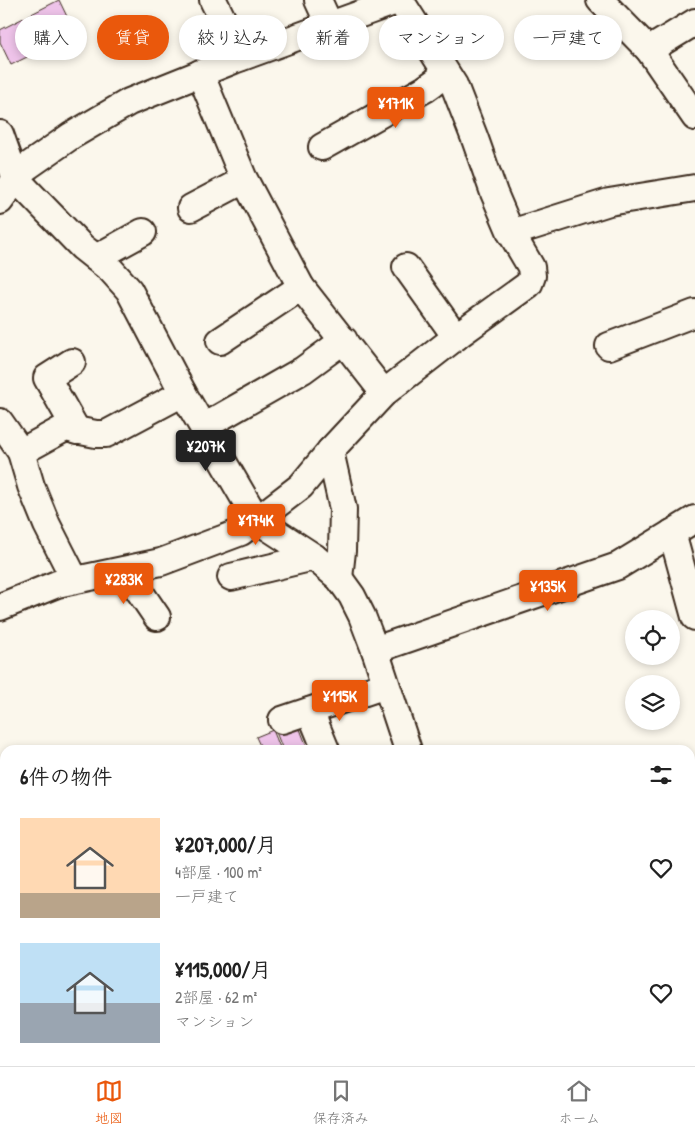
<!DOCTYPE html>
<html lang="ja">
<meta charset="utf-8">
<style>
:root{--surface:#fff;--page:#f2f2f2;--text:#222;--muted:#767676;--line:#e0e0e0;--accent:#ea580c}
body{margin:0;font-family:"Patrick Hand","Klee One",sans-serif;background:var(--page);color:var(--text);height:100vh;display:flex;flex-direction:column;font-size:19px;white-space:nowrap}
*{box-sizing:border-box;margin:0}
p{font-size:16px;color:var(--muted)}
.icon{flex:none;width:28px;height:28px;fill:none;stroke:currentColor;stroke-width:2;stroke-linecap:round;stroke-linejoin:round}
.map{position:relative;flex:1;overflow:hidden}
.drawer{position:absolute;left:0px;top:745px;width:695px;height:321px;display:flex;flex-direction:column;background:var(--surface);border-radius:15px 15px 0 0;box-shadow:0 2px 8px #0003}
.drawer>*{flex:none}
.guide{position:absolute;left:15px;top:15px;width:665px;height:45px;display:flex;gap:10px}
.controls{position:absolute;left:625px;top:610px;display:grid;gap:10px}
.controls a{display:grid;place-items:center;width:55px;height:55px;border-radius:50%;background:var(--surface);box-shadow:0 2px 8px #0003;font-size:25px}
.price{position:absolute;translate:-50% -42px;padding:0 11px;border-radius:5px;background:var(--accent);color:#fff;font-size:16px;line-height:32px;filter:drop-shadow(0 1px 2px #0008)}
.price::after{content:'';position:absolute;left:50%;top:30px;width:15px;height:11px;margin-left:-8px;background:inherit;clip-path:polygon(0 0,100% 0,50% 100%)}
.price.selected{background:#222;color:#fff}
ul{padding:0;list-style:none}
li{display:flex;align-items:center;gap:15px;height:125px;padding:0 20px}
li span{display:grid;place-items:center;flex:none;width:140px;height:100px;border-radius:0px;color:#555}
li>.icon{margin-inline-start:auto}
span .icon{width:60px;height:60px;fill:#fffc;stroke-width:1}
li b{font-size:21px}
h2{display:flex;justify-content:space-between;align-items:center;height:60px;padding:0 20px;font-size:21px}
.chip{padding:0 18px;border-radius:22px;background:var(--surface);box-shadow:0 2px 8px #0003;font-size:18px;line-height:45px}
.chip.selected{background:var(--accent);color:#fff}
.tab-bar{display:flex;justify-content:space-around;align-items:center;height:70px;border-top:1px solid var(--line);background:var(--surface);font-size:14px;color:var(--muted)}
.tab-bar a{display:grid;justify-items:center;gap:2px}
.tab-bar .selected{color:var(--accent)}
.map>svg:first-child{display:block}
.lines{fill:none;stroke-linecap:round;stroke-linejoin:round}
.river{stroke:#9ad8fb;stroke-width:34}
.building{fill:#eec3e9;stroke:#3b2a1e}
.minor-casing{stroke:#3b2a1e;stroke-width:30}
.minor{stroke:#fbf7ec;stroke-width:26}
</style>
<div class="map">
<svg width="695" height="1066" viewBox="0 0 695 1066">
<rect width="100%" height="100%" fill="#fbf7ec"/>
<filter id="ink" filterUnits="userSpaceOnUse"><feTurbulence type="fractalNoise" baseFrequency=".02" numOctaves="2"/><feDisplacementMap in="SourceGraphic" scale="10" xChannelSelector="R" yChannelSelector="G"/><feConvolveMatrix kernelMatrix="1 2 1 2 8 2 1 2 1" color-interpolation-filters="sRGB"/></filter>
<g filter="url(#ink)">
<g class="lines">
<g class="river">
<polyline points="690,821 695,821"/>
<polyline points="0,1046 5,1040"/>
</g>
</g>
<g class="building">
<polygon points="59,0 75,33 11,65 0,42 0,30"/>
<polygon points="298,724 307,747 298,750 283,750 276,732"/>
<polygon points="273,730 281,750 262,750 256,737"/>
<polygon points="0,854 5,861 5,873 0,877"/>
<polygon points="695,1014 695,1033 690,1037 690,1018"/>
<polygon points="139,1061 154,1061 156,1066 135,1066 134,1064"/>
<polygon points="162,1061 187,1061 190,1066 164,1066"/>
<polygon points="295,1061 317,1061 321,1066 294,1066 296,1064"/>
<polygon points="363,1061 387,1061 393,1066 364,1066 361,1064"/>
<polygon points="401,1061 426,1061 421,1066 406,1066"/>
<polygon points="496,1061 520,1061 514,1066 500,1066"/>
<polygon points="627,1061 647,1061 651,1066 631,1066"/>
<polygon points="669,1061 689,1061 682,1066 673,1066"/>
</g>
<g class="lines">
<g class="minor-casing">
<g id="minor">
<polyline points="213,0 241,57"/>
<polyline points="318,0 329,24"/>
<polyline points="600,0 649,50 695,117"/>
<polyline points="649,50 695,22"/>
<polyline points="200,73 243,177 301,287 384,393"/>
<polyline points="0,134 16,179 82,247 111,270 129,290 183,393 257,520 314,557 339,578 352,596 362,616 375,650 408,750"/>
<polyline points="322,147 425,89 446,74"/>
<polyline points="0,201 21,172 28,166 71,136 129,102 234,60 399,0"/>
<polyline points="191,208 244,180"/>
<polyline points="511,233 609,202 695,188"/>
<polyline points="96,258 143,232"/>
<polyline points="406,267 456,337"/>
<polyline points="220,341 301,287"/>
<polyline points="609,346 695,313"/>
<polyline points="72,362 47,378 77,431"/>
<polyline points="0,422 21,452 31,486 47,525 75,580"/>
<polyline points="203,427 303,370 344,340"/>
<polyline points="330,451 343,509 342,551 339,578"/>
<polyline points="21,452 65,428 96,434 106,434 183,393"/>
<polyline points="672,533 695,617"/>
<polyline points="125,570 157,617"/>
<polyline points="231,577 314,557"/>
<polyline points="0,607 57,584 161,562 241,532 301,486 330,451 384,393 461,333 529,284 532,276 531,267 511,233 494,193 475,139 454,85 400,0"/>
<polyline points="375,650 618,566 695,519"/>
<polyline points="310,711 326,750"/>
<polyline points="282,720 386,685"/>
<polyline points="690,788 695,788"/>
<polyline points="0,908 5,915"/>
<polyline points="0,964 5,951"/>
<polyline points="0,995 5,991"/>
<polyline points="95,1061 97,1066"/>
<polyline points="232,1061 234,1066"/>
<polyline points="334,1061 338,1066"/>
<polyline points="462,1061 466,1066"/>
<polyline points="655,1061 659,1066"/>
<polyline points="591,1066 598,1061"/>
</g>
</g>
<use href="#minor" class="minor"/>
</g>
</g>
</svg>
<div class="controls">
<a><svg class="icon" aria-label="locate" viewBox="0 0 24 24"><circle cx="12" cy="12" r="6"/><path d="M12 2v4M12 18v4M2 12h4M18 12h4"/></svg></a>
<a><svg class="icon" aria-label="layers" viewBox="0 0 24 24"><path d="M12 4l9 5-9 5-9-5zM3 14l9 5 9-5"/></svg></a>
</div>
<b class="price" style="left:396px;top:129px">¥171K</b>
<b class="price selected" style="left:206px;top:472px">¥207K</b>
<b class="price" style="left:256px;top:546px">¥174K</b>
<b class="price" style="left:124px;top:605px">¥283K</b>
<b class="price" style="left:548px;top:612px">¥135K</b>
<b class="price" style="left:340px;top:722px">¥115K</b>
<div class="guide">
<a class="chip">購入</a>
<a class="chip selected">賃貸</a>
<a class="chip">絞り込み</a>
<a class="chip">新着</a>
<a class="chip">マンション</a>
<a class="chip">一戸建て</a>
</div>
<section class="drawer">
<h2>6件の物件<svg class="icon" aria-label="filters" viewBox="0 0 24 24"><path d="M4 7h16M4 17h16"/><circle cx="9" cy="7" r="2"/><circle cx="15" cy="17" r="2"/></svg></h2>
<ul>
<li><span style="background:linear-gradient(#ffd9b3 75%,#b9a48a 0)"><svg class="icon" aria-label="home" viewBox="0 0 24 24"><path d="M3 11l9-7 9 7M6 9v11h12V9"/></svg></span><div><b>¥207,000/月</b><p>4部屋 · 100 m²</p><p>一戸建て</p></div><svg class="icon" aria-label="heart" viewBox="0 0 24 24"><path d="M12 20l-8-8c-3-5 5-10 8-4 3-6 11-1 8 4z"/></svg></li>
<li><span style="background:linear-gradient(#bfe0f5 60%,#9aa5b1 0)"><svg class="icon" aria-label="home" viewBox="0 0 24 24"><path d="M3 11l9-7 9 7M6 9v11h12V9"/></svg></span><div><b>¥115,000/月</b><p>2部屋 · 62 m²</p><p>マンション</p></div><svg class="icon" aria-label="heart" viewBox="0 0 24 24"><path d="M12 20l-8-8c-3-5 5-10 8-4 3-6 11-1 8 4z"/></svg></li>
</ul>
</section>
</div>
<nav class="tab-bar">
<a class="selected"><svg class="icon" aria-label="map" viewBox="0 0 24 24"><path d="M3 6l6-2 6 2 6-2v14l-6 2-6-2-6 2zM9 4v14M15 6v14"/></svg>地図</a>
<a><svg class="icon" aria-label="saved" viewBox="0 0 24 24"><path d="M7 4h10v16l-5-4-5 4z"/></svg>保存済み</a>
<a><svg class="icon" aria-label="home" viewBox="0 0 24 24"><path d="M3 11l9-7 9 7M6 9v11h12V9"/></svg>ホーム</a>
</nav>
